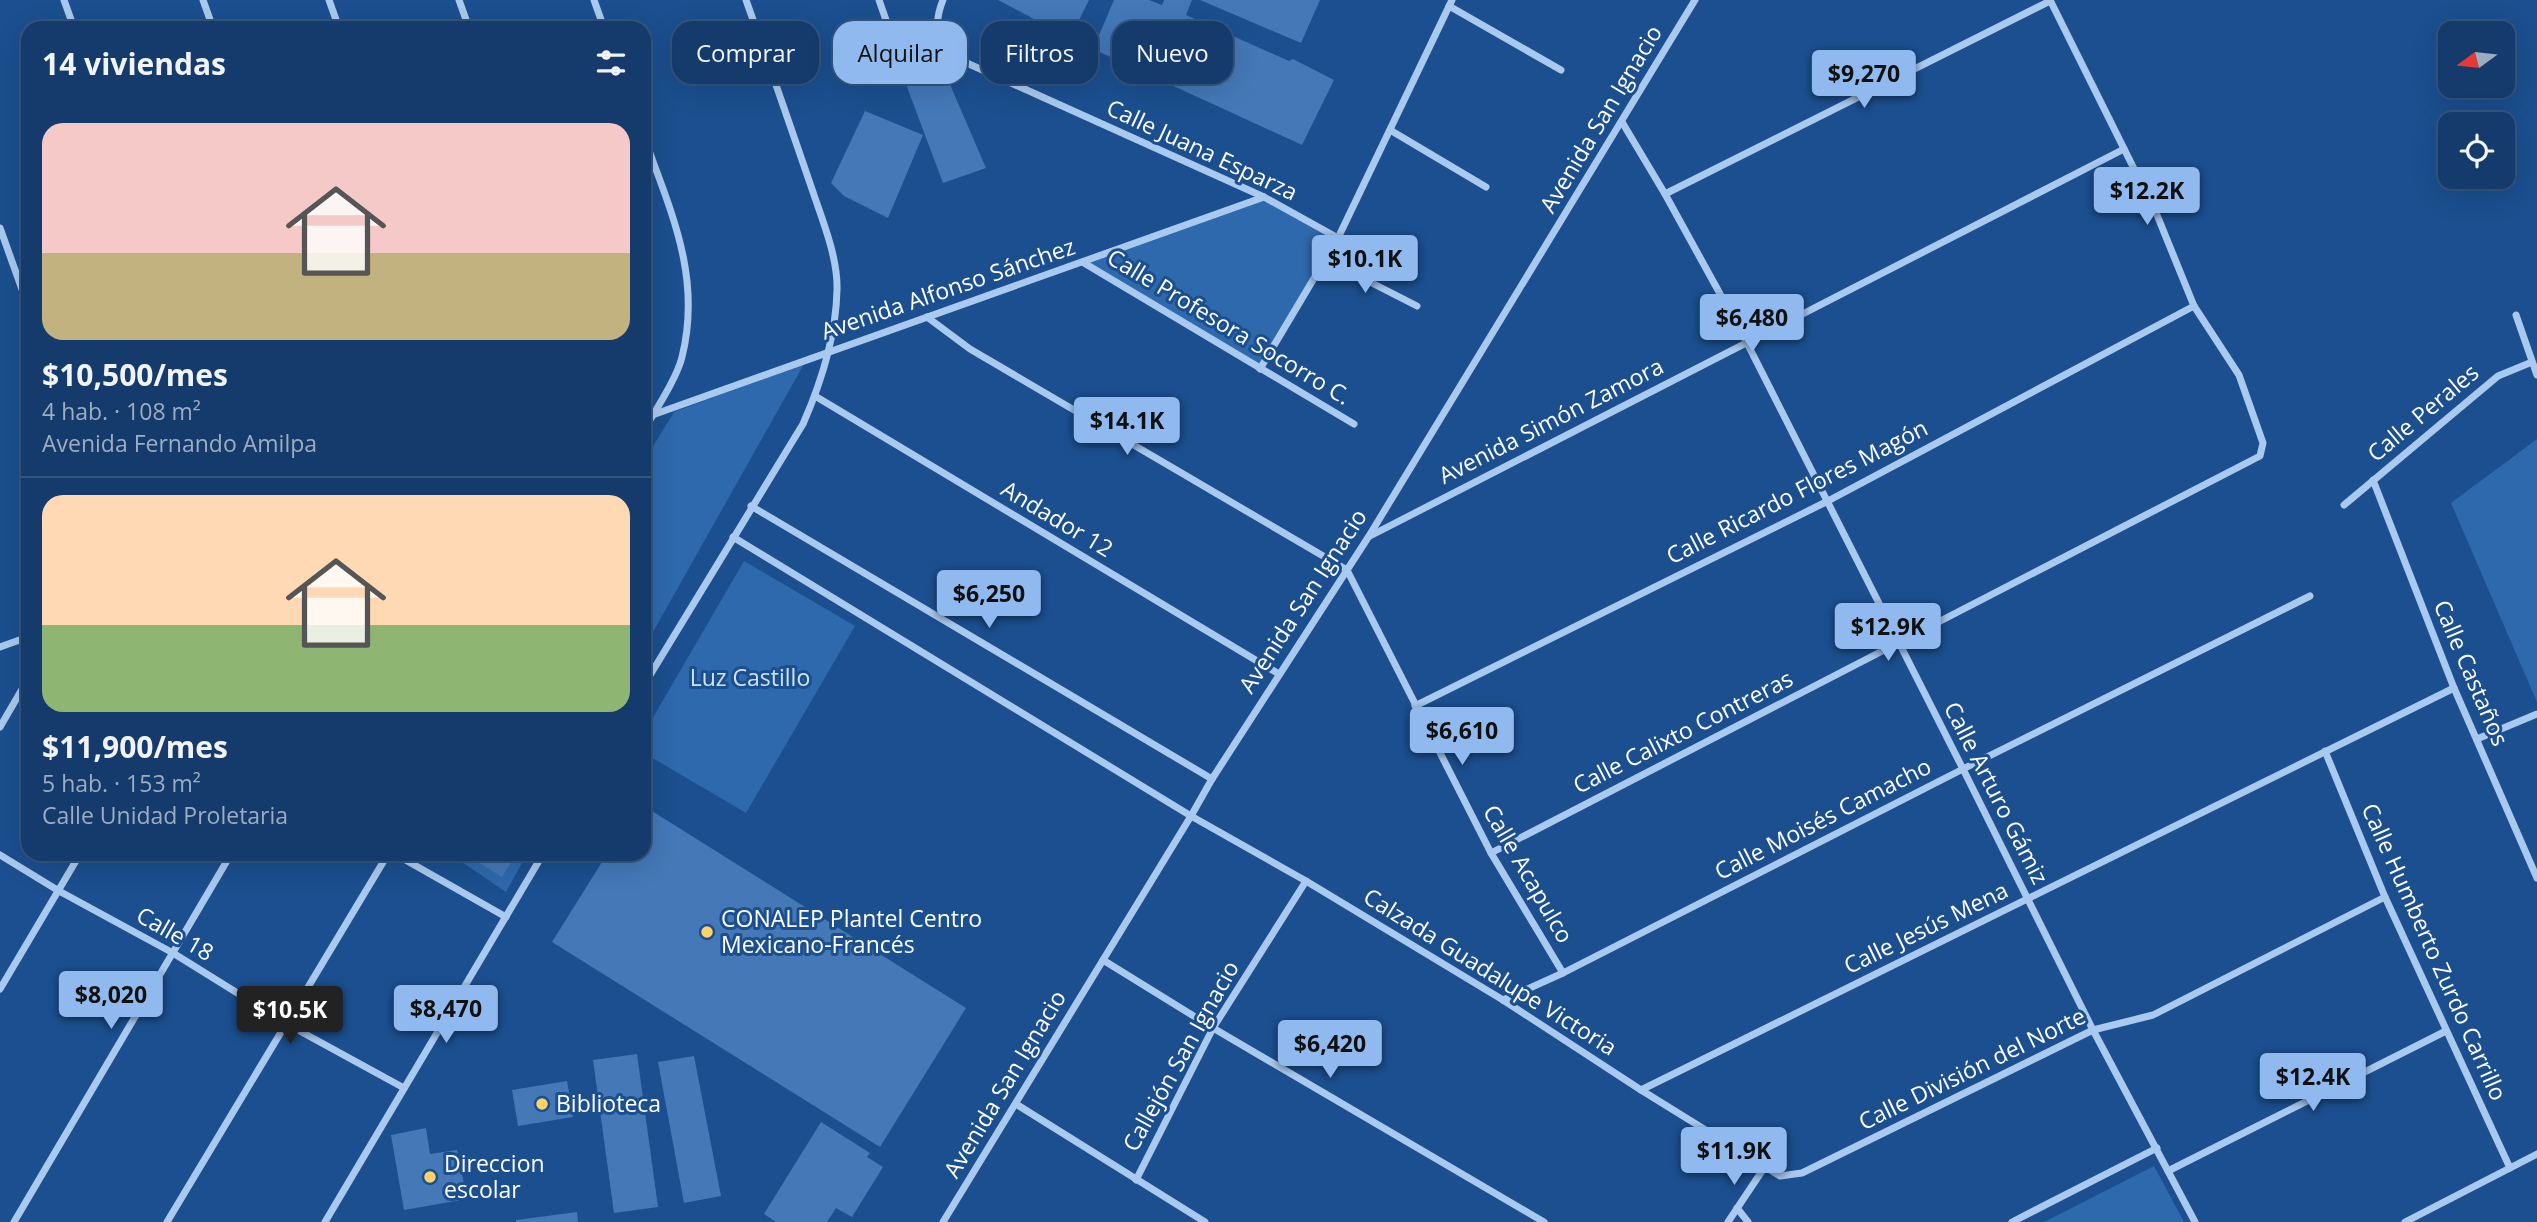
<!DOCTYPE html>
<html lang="es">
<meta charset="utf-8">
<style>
:root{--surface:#143b6b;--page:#1d4271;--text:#f1f3f6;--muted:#9dadc1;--line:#33557e;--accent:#90b9f0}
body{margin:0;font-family:"Open Sans",sans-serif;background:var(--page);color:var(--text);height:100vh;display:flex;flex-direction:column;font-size:26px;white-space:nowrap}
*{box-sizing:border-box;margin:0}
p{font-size:23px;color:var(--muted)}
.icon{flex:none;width:38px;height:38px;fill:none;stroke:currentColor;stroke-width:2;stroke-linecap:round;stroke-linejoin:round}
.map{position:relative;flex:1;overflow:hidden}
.side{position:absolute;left:21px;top:21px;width:630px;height:840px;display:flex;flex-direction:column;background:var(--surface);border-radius:21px;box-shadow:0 7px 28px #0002,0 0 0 2px var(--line)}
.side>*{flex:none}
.guide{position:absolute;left:672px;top:21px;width:665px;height:63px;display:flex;gap:14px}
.needle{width:46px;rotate:255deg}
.buttons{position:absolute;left:2438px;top:21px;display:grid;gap:14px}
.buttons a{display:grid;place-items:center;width:77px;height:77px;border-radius:14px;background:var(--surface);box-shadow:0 7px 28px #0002,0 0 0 2px var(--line);font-size:35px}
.price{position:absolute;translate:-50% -60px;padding:0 16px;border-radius:7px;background:var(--accent);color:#111;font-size:23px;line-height:46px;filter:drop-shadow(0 2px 4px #0008)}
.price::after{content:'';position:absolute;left:50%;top:42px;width:21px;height:16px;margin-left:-10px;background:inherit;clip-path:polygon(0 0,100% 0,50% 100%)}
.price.selected{background:#222;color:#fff}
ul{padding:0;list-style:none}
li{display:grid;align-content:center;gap:14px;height:371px;padding:0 21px}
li+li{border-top:2px solid var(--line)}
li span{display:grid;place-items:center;height:217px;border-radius:21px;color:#555}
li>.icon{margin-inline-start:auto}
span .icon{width:126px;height:126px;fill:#fffc;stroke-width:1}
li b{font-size:30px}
h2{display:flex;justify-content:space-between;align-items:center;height:84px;padding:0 21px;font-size:30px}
.tag{padding:0 24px;border-radius:21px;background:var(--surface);box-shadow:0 7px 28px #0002,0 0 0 2px var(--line);font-size:24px;line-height:63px}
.tag.selected{background:var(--accent);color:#111}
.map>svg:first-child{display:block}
.green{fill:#2e69ad}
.building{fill:#4478b7}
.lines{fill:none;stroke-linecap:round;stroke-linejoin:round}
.minor{stroke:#a9c9ee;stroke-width:7}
.poi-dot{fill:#ffd166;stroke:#1b4f8f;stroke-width:2.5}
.labels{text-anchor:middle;stroke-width:6;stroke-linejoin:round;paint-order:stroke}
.street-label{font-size:23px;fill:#fff;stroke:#1b4f8f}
.park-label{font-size:23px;fill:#cfe3fa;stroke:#1b4f8f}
.poi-label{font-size:23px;fill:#fff;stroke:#1b4f8f;text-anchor:start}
</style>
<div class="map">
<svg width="2537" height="1222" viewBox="0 0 2537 1222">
<rect width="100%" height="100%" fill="#1b4f8f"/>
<g class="green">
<polygon points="1264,197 1338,238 1260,369 1084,263"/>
<polygon points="804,364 644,648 644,461 674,412"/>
<polygon points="2537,439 2537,702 2451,503"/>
<polygon points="744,561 855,626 746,813 644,753 644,733"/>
<polygon points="450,854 527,854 506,892"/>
<polygon points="2154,1166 2184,1222 2044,1222"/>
</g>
<g class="building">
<polygon points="998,0 1089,0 1070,38"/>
<polygon points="1114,0 1149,0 1162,5 1164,0 1192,0 1186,15 1289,61 1293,59 1334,80 1302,145 1093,49"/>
<polygon points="1200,0 1320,0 1301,43"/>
<polygon points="942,66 986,168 943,183 904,79"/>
<polygon points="865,111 923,135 888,218 844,196 831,183"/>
<polygon points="644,806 966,1008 880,1147 552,942 607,854 644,854"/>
<polygon points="465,854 516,854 502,877"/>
<polygon points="637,1054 658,1207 614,1213 593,1060"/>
<polygon points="694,1056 721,1196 684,1203 658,1062"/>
<polygon points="567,1081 573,1117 518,1126 512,1090"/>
<polygon points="821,1122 870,1153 867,1157 883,1167 852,1217 836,1208 827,1222 776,1222 764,1214"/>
<polygon points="426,1128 430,1154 457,1150 467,1199 404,1210 391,1135"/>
<polygon points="577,1212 578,1222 516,1222 516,1220"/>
</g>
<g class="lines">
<g class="minor">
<polyline points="64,0 74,28"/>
<polyline points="203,0 213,28"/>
<polyline points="329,0 339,28"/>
<polyline points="459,0 469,28"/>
<polyline points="594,0 604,28"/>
<polyline points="879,0 907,80"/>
<path d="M 943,0 C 933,24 936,44 958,59 L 1264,197 L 1338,238"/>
<polyline points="1449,6 1561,70"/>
<polyline points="1622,122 1665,194 1746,341 1963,769 2093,1030 2195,1222"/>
<polyline points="1390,130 1486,187"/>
<path d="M 644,137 C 671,212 702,277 682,357 C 677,378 655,411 644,430"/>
<polyline points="1665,194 2050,1"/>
<polyline points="0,228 28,306"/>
<polyline points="1325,259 1417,306"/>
<polyline points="1084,263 1354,424"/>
<polyline points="2516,315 2537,375"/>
<polyline points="927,317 970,349 1347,570"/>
<polyline points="1260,369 1338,238 1452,0"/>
<polyline points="815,396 1279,674"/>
<polyline points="644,418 1264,197"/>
<polyline points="2373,480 2454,688 2537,878"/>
<polyline points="2344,505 2498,376 2532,362"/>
<polyline points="751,506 1212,779"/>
<polyline points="1370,536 2124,149"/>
<polyline points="733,537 1191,816 1306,881 1503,1000 1641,1090 1780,1176 1802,1173 2093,1030 2153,1015 2385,897"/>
<polyline points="1347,570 1491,853 1563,973"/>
<polyline points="0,647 28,637"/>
<path d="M 644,685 L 803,424 C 821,383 836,336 837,290 C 838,258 823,222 813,192 C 791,128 769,64 746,0"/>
<polyline points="1415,706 1826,502 2194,306"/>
<polyline points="0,727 28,679"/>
<polyline points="2477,739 2537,714"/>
<polyline points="2325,751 2385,897 2510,1168"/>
<polyline points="1491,853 2260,456 2263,443 2239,375 2194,306 2157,215 2050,0"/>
<polyline points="395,854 506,917"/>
<polyline points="0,855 59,891 173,953 287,1024 404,1088"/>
<polyline points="1103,960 1213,1028 1544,1222"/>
<polyline points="0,989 80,854"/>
<polyline points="1503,1000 1563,973 1963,769 2310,596"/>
<polyline points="1641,1090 2454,688"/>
<polyline points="1016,1104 1205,1222"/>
<polyline points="2168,1171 2446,1031"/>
<polyline points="1136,1180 1213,1028 1306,881"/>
<polyline points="1737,1208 1748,1222"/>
<polyline points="14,1222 231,854"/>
<polyline points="167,1222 388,854"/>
<polyline points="325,1222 543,854"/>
<polyline points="943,1222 1191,816 1212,779 1369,536 1695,0"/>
<polyline points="1728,1222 1764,1168"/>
<polyline points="2012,1222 2157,1148"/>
<polyline points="2405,1222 2537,1154"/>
</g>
</g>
<g class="poi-dot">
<circle cx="707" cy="932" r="7"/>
<circle cx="542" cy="1104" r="7"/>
<circle cx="430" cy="1177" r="7"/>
</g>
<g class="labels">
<g class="street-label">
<text transform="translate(1601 119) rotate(-59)" y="8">Avenida San Ignacio</text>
<text transform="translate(1202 150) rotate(25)" y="8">Calle Juana Esparza</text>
<text transform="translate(948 289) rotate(-19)" y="8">Avenida Alfonso Sánchez</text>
<text transform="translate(1229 327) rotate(31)" y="8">Calle Profesora Socorro C.</text>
<text transform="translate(2423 413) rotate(-40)" y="8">Calle Perales</text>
<text transform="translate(1551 421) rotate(-27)" y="8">Avenida Simón Zamora</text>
<text transform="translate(1797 492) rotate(-27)" y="8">Calle Ricardo Flores Magón</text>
<text transform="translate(1057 519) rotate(31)" y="8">Andador 12</text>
<text transform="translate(1303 601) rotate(-57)" y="8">Avenida San Ignacio</text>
<text transform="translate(2471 673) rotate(67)" y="8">Calle Castaños</text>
<text transform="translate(1683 732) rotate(-27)" y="8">Calle Calixto Contreras</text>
<text transform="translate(1996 793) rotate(63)" y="8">Calle Arturo Gámiz</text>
<text transform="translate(1823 819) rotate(-27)" y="8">Calle Moisés Camacho</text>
<text transform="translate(1528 874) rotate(60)" y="8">Calle Acapulco</text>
<text transform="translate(1926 928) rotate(-26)" y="8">Calle Jesús Mena</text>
<text transform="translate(175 934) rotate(30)" y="8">Calle 18</text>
<text transform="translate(2434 952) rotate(66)" y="8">Calle Humberto Zurdo Carrillo</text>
<text transform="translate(1490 972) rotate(32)" y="8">Calzada Guadalupe Victoria</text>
<text transform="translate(1181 1056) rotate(-61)" y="8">Callejón San Ignacio</text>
<text transform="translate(1972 1069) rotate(-26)" y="8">Calle División del Norte</text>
<text transform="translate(1005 1084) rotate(-59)" y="8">Avenida San Ignacio</text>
</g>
<g class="park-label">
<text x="750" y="686">Luz Castillo</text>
</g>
<g class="poi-label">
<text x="721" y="927">CONALEP Plantel Centro<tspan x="721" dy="26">Mexicano-Francés</tspan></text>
<text x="556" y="1112">Biblioteca</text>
<text x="444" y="1172">Direccion<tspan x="444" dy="26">escolar</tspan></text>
</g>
</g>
</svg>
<div class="buttons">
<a><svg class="needle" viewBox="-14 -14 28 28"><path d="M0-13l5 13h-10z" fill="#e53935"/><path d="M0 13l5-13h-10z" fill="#9dadc1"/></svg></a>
<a><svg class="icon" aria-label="locate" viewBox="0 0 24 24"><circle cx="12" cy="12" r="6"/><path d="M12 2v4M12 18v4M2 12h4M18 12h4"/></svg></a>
</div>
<b class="price" style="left:1864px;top:110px">$9,270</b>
<b class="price" style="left:2147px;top:227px">$12.2K</b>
<b class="price" style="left:1365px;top:295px">$10.1K</b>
<b class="price" style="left:1752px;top:354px">$6,480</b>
<b class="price" style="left:1127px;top:457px">$14.1K</b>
<b class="price" style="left:989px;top:630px">$6,250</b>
<b class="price" style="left:1888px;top:663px">$12.9K</b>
<b class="price" style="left:1462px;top:767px">$6,610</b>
<b class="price" style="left:111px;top:1031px">$8,020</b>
<b class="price" style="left:446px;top:1045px">$8,470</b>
<b class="price selected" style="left:290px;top:1046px">$10.5K</b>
<b class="price" style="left:1330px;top:1080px">$6,420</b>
<b class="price" style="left:2313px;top:1113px">$12.4K</b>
<b class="price" style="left:1734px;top:1187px">$11.9K</b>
<div class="guide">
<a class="tag">Comprar</a>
<a class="tag selected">Alquilar</a>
<a class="tag">Filtros</a>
<a class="tag">Nuevo</a>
</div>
<section class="side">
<h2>14 viviendas<svg class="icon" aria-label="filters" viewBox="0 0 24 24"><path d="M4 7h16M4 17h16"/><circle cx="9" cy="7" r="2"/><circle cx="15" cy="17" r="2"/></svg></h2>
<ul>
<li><span style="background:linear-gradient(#f6c9c9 60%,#c2b280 0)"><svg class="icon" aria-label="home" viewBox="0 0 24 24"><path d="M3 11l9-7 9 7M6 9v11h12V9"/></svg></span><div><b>$10,500/mes</b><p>4 hab. · 108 m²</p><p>Avenida Fernando Amilpa</p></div></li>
<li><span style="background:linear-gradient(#ffd9b3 60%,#8fb573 0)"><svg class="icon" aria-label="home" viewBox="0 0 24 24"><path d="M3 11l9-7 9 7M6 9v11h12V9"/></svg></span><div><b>$11,900/mes</b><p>5 hab. · 153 m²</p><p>Calle Unidad Proletaria</p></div></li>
</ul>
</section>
</div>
